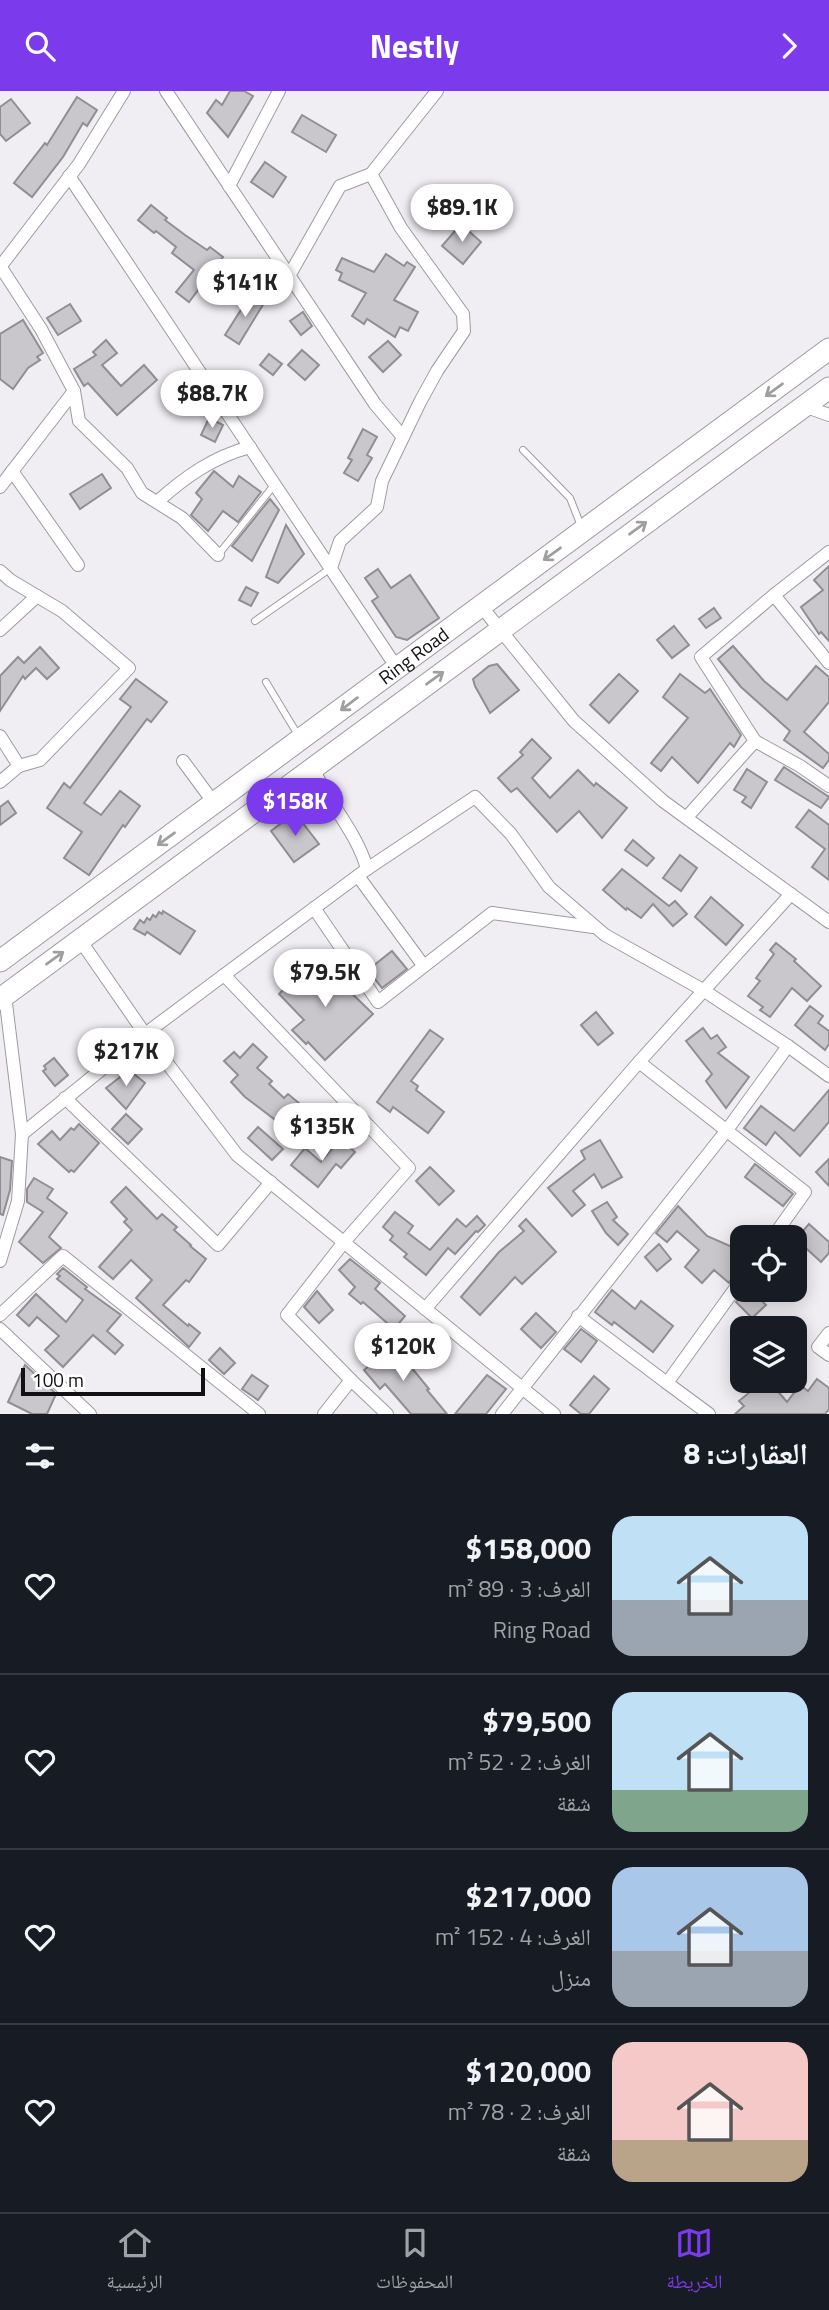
<!DOCTYPE html>
<html lang="ar">
<meta charset="utf-8">
<style>
:root{--surface:#171b24;--page:#20242c;--text:#f1f3f6;--muted:#9ea1a6;--line:#363941;--accent:#7c3aed}
body{margin:0;font-family:"Titillium Web","Noto Naskh Arabic",sans-serif;background:var(--page);color:var(--text);direction:rtl;height:100vh;display:flex;flex-direction:column;font-size:26px;white-space:nowrap}
*{box-sizing:border-box;margin:0}
p{font-size:23px;color:var(--muted)}
.icon{flex:none;width:38px;height:38px;fill:none;stroke:currentColor;stroke-width:2;stroke-linecap:round;stroke-linejoin:round}
.map{position:relative;height:1323px;overflow:hidden;direction:ltr}
.panel{display:flex;flex-direction:column;background:var(--surface);flex:1}
.panel>*{flex:none}
.tools{position:absolute;left:730px;top:1134px;display:grid;gap:14px}
.tools a{display:grid;place-items:center;width:77px;height:77px;border-radius:14px;background:var(--surface);box-shadow:0 4px 18px #0003;font-size:35px}
.scale{position:absolute;left:21px;bottom:18px;width:184px;box-sizing:border-box;padding-left:7px;border:4px solid #121012;border-top:0;font-size:19px;line-height:24px;white-space:nowrap;color:#121012;-webkit-text-stroke:5px #fff;paint-order:stroke}
.price{position:absolute;translate:-50% -60px;padding:0 16px;border-radius:24px;background:#fff;color:#222;font-size:23px;line-height:46px;filter:drop-shadow(0 2px 4px #0008)}
.price::after{content:'';position:absolute;left:50%;top:42px;width:21px;height:16px;margin-left:-10px;background:inherit;clip-path:polygon(0 0,100% 0,50% 100%)}
.price.active{background:var(--accent);color:#fff}
ul{padding:0;list-style:none}
li{display:flex;align-items:center;gap:21px;height:175px;padding:0 21px}
li+li{border-top:2px solid var(--line)}
li span{display:grid;place-items:center;flex:none;width:196px;height:140px;border-radius:21px;color:#555}
li>.icon{margin-inline-start:auto}
span .icon{width:84px;height:84px;fill:#fffc;stroke-width:1}
li b{font-size:30px}
h2{display:flex;justify-content:space-between;align-items:center;height:84px;padding:0 21px;font-size:30px}
header{display:flex;justify-content:space-between;align-items:center;height:91px;padding:0 21px;background:var(--accent);color:#fff;font-size:32px;font-weight:700}
.tabs{display:flex;justify-content:space-around;align-items:center;height:98px;border-top:2px solid var(--line);background:var(--surface);font-size:19px;color:var(--muted)}
.tabs a{display:grid;justify-items:center;gap:4px}
.tabs .active{color:var(--accent)}
.map>svg:first-child{display:block}
.building{fill:#cac7cc;stroke:#918e93;stroke-width:2}
.lines{fill:none;stroke-linecap:round;stroke-linejoin:round}
.service-casing{stroke:#9e9ba0;stroke-width:8}
.minor-casing{stroke:#9e9ba0;stroke-width:14}
.primary-casing{stroke:#9e9ba0;stroke-width:23}
.service{stroke:#fff;stroke-width:6}
.minor{stroke:#fff;stroke-width:12}
.primary{stroke:#fff;stroke-width:21}
.oneway{stroke:#a09fa0}
.labels{text-anchor:middle;stroke-width:5;stroke-linejoin:round;paint-order:stroke}
.street-label{font-size:19px;fill:#121012;stroke:#fff}
</style>
<header><svg class="icon" aria-label="forward" viewBox="0 0 24 24"><path d="M9 5l7 7-7 7"/></svg>Nestly<svg class="icon" aria-label="search" viewBox="0 0 24 24"><circle cx="10" cy="10" r="6"/><path d="M15 15l6 6"/></svg></header>
<div class="map">
<svg width="829" height="1323" viewBox="0 0 829 1323">
<rect width="100%" height="100%" fill="#f1eef3"/>
<g class="building">
<polygon points="230,0 244,0 253,5 228,46 207,22 216,9 222,14"/>
<polygon points="77,6 97,19 87,35 83,32 63,66 32,106 14,92 45,52 47,54"/>
<polygon points="11,8 30,32 6,50 0,43 0,16"/>
<polygon points="302,24 336,44 326,61 292,41"/>
<polygon points="265,71 286,86 273,106 251,91"/>
<polygon points="151,114 167,127 165,129 185,144 207,159 210,156 223,166 189,211 176,201 194,179 172,162 176,156 156,140 154,142 138,129"/>
<polygon points="461,133 481,151 463,173 442,155"/>
<polygon points="386,163 404,175 407,171 415,176 394,209 418,221 408,240 400,236 395,246 367,228 364,233 352,225 366,202 339,189 342,182 336,179 342,167 374,181"/>
<polygon points="251,203 264,212 239,253 225,244"/>
<polygon points="70,213 81,230 58,244 47,227"/>
<polygon points="303,221 312,235 301,244 290,230"/>
<polygon points="23,229 43,262 37,266 40,269 28,277 13,298 0,288 0,243"/>
<polygon points="106,249 117,262 102,274 121,295 144,274 157,289 117,324 88,292 84,295 74,278 96,264 93,261"/>
<polygon points="388,250 401,264 383,281 369,266"/>
<polygon points="302,259 319,274 305,289 288,274"/>
<polygon points="269,263 282,273 273,284 260,274"/>
<polygon points="209,327 223,334 215,351 201,344"/>
<polygon points="363,338 377,346 367,364 372,367 358,390 344,382 352,369 348,367"/>
<polygon points="214,380 233,396 239,385 261,401 238,431 223,420 208,440 191,424 202,408 196,402"/>
<polygon points="102,383 111,397 80,418 70,403"/>
<polygon points="270,408 279,419 252,470 232,455"/>
<polygon points="286,434 304,463 278,492 266,486"/>
<polygon points="829,475 829,550 821,541 819,543 801,516 823,499 814,489"/>
<polygon points="378,478 391,497 410,484 439,527 407,549 396,546 372,510 378,506 365,487"/>
<polygon points="246,496 258,502 251,515 239,509"/>
<polygon points="714,517 721,527 706,537 699,528"/>
<polygon points="674,535 689,554 672,567 657,549"/>
<polygon points="733,555 764,590 787,609 816,575 829,586 829,611 804,641 829,663 829,669 823,677 784,649 790,640 741,596 718,568"/>
<polygon points="40,556 59,577 47,588 36,577 25,588 23,585 0,620 0,585 18,566 24,572"/>
<polygon points="497,573 519,599 490,622 475,595 473,588 489,575"/>
<polygon points="619,583 638,600 609,632 590,614"/>
<polygon points="680,583 705,602 710,598 741,644 734,656 730,652 698,692 672,666 661,680 651,672 688,627 663,606"/>
<polygon points="136,588 167,611 151,631 147,628 84,712 101,724 120,700 140,715 125,736 123,734 89,784 64,767 82,741 47,717 64,692 70,697 131,616 120,608"/>
<polygon points="532,648 551,667 532,687 550,707 578,679 594,695 596,692 627,717 602,747 579,720 557,741 517,697 511,701 498,687 523,664 520,661"/>
<polygon points="784,676 829,706 821,717 775,689"/>
<polygon points="747,678 767,691 751,717 742,711 746,706 734,699"/>
<polygon points="8,710 16,722 0,734 0,716"/>
<polygon points="809,719 829,734 829,789 812,776 825,758 796,736"/>
<polygon points="295,722 319,753 294,771 271,740"/>
<polygon points="633,749 654,767 647,775 625,759"/>
<polygon points="680,764 697,777 681,800 663,787"/>
<polygon points="622,778 669,815 675,810 687,823 673,835 653,813 641,827 627,817 626,819 603,799"/>
<polygon points="711,806 743,834 726,854 695,826"/>
<polygon points="163,820 195,840 180,863 147,841 145,844 134,838 140,829 144,832 147,827 150,829 153,824 156,826 159,821 162,823"/>
<polygon points="776,852 796,868 794,870 821,895 807,910 792,897 770,926 760,919 763,916 748,905 760,890 756,887 774,863 770,859"/>
<polygon points="392,860 407,878 382,897 368,879"/>
<polygon points="324,869 333,881 340,875 346,883 338,889 373,923 325,969 308,951 306,953 292,939 304,929 279,903 290,892 291,894"/>
<polygon points="810,915 823,925 818,932 829,940 829,953 825,959 795,934"/>
<polygon points="596,921 613,942 598,954 581,934"/>
<polygon points="703,937 711,948 717,944 726,956 718,962 749,986 726,1017 706,990 712,983 686,950"/>
<polygon points="430,939 443,948 411,990 418,995 416,999 444,1021 428,1042 393,1016 390,1021 377,1011"/>
<polygon points="253,953 267,966 257,977 272,990 269,993 284,1007 288,1003 312,1023 295,1044 245,1006 231,991 238,984 224,970 234,961 240,967"/>
<polygon points="54,967 68,984 55,995 43,980 46,978 44,975"/>
<polygon points="129,979 145,992 126,1018 106,997"/>
<polygon points="829,999 829,1031 800,1065 775,1041 766,1054 744,1037 761,1015 794,1040"/>
<polygon points="126,1023 142,1038 128,1053 112,1038"/>
<polygon points="79,1033 99,1052 74,1081 71,1079 69,1081 38,1053 52,1040 60,1049 71,1037 74,1039"/>
<polygon points="258,1036 283,1058 272,1069 248,1047"/>
<polygon points="340,1048 355,1061 341,1077 336,1073 318,1096 291,1074 305,1057 321,1071"/>
<polygon points="600,1049 622,1086 602,1097 594,1083 573,1100 585,1114 572,1125 548,1097 585,1068 581,1060"/>
<polygon points="0,1066 12,1070 10,1099 3,1124 0,1123"/>
<polygon points="829,1068 829,1095 816,1081"/>
<polygon points="755,1073 793,1103 783,1115 745,1086"/>
<polygon points="430,1076 454,1100 439,1114 416,1090"/>
<polygon points="34,1087 53,1098 47,1107 67,1122 49,1146 61,1157 43,1172 19,1151 43,1121 27,1111 27,1098"/>
<polygon points="126,1096 157,1128 162,1123 177,1136 174,1139 191,1154 190,1155 206,1168 189,1191 186,1189 163,1214 188,1235 189,1233 200,1242 189,1256 136,1207 152,1189 131,1169 113,1188 99,1176 132,1139 124,1131 127,1128 111,1111"/>
<polygon points="607,1111 617,1126 613,1129 628,1143 618,1154 606,1142 592,1120"/>
<polygon points="678,1115 707,1145 737,1158 733,1185 729,1192 714,1179 702,1192 685,1176 699,1159 677,1140 667,1151 656,1142"/>
<polygon points="395,1121 413,1135 408,1142 430,1159 457,1128 466,1136 477,1125 485,1134 478,1141 476,1140 455,1163 448,1157 426,1184 404,1166 407,1163 390,1149 393,1145 383,1136"/>
<polygon points="526,1128 556,1161 522,1193 515,1186 480,1224 461,1206 499,1161 524,1140 519,1135"/>
<polygon points="809,1133 829,1151 829,1162 821,1171 796,1148"/>
<polygon points="659,1153 671,1168 657,1180 645,1166"/>
<polygon points="350,1168 380,1192 375,1198 405,1225 394,1238 363,1211 361,1213 349,1203 355,1196 339,1179"/>
<polygon points="63,1177 87,1196 85,1198 121,1224 107,1240 123,1254 115,1263 93,1244 63,1276 45,1259 59,1245 37,1226 29,1235 17,1224 36,1203 66,1231 83,1209 57,1188 60,1185 57,1183"/>
<polygon points="612,1199 635,1218 641,1210 673,1235 653,1261 614,1231 612,1234 595,1221"/>
<polygon points="748,1199 751,1199 766,1214 752,1227 736,1211"/>
<polygon points="317,1200 333,1219 319,1232 304,1216"/>
<polygon points="536,1222 556,1241 541,1257 521,1238"/>
<polygon points="581,1238 597,1250 581,1271 564,1258"/>
<polygon points="393,1254 429,1298 427,1299 447,1323 411,1323 385,1293 380,1298 364,1279"/>
<polygon points="220,1257 235,1272 224,1283 209,1269"/>
<polygon points="25,1274 38,1286 37,1290 48,1295 56,1303 47,1323 32,1323 8,1311"/>
<polygon points="252,1284 268,1295 258,1309 242,1298"/>
<polygon points="487,1284 506,1298 486,1323 455,1323"/>
<polygon points="594,1285 609,1298 589,1323 581,1323 570,1314"/>
<polygon points="817,1288 829,1297 829,1318 825,1323 735,1323 744,1315 739,1310 756,1296 750,1290 769,1290 787,1311 800,1294 808,1300"/>
</g>
<g class="lines">
<g class="service-casing">
<g id="service">
<polyline points="523,359 570,407 581,435"/>
<polyline points="218,464 275,393"/>
<polyline points="255,530 331,477"/>
<polyline points="266,591 298,644"/>
</g>
</g>
<g class="minor-casing">
<g id="minor">
<polyline points="166,0 375,313 403,346"/>
<polyline points="69,85 397,577"/>
<polyline points="229,95 279,0"/>
<polyline points="0,175 41,238 74,300"/>
<polyline points="0,176 79,73 124,0"/>
<polyline points="289,185 340,95 371,83 437,0"/>
<polyline points="804,315 829,324"/>
<polyline points="12,380 78,474"/>
<polyline points="0,396 74,300 79,330 127,377 142,402 182,427 218,464"/>
<path d="M 157,411 C 185,386 213,366 250,356"/>
<polyline points="829,461 774,504 829,572"/>
<polyline points="331,477 340,450 377,416 382,390 420,311 437,280 464,240 463,223 401,137 371,83"/>
<polyline points="0,480 10,489 62,520 129,577 40,669 19,675"/>
<polyline points="481,515 574,630 663,710 829,831"/>
<polyline points="0,539 37,505"/>
<polyline points="0,645 19,675 0,691"/>
<polyline points="755,650 701,566 774,504"/>
<polyline points="183,670 214,712"/>
<path d="M 313,677 C 328,712 357,741 367,778"/>
<polyline points="687,726 755,650 800,675 829,695"/>
<polyline points="358,785 423,874"/>
<polyline points="314,817 378,911 492,822 593,836"/>
<polyline points="80,849 145,943 237,1064 554,1323"/>
<polyline points="5,904 22,1043 145,943 224,884"/>
<polyline points="639,971 805,1101 773,1146"/>
<polyline points="65,1007 218,1154 271,1091"/>
<polyline points="0,1170 18,1110 22,1043"/>
<polyline points="425,1218 639,971 791,803"/>
<polyline points="0,1224 63,1165 259,1323"/>
<polyline points="578,1225 667,1292 742,1188"/>
<polyline points="0,1238 90,1323"/>
<polyline points="829,1242 818,1256 829,1264"/>
<polyline points="351,1289 287,1224 344,1151 409,1077 224,884 367,778 475,706 511,743 549,796 605,844 703,899 788,955 829,985"/>
<polyline points="667,1292 709,1323"/>
<polyline points="324,1323 351,1289 387,1323"/>
<polyline points="502,1323 727,1039 788,955"/>
</g>
</g>
<g class="primary-casing">
<g id="primary">
<path id="s1" d="M 0,870 L 829,258"/>
<polyline points="0,908 829,297"/>
</g>
</g>
<use href="#service" class="service"/>
<use href="#minor" class="minor"/>
<use href="#primary" class="primary"/>
</g>
<defs><path id="oneway-shaft" d="M-6 0H5M1.5-3L5.5 0L1.5 3" fill="none" stroke-width="1.6" stroke-linecap="round" stroke-linejoin="round" transform="scale(1.75)"/></defs>
<g class="oneway">
<use href="#oneway-shaft" transform="translate(774 299) rotate(144)"/>
<use href="#oneway-shaft" transform="translate(638 437) rotate(-36)"/>
<use href="#oneway-shaft" transform="translate(552 463) rotate(144)"/>
<use href="#oneway-shaft" transform="translate(435 587) rotate(-36)"/>
<use href="#oneway-shaft" transform="translate(349 613) rotate(143)"/>
<use href="#oneway-shaft" transform="translate(166 748) rotate(144)"/>
<use href="#oneway-shaft" transform="translate(55 867) rotate(-36)"/>
</g>
<g class="labels">
<g class="street-label">
<text dy="7" stroke="none"><textPath href="#s1" startOffset="514">Ring Road</textPath></text>
</g>
</g>
</svg>
<div class="tools">
<a><svg class="icon" aria-label="locate" viewBox="0 0 24 24"><circle cx="12" cy="12" r="6"/><path d="M12 2v4M12 18v4M2 12h4M18 12h4"/></svg></a>
<a><svg class="icon" aria-label="layers" viewBox="0 0 24 24"><path d="M12 4l9 5-9 5-9-5zM3 14l9 5 9-5"/></svg></a>
</div>
<div class="scale">100 m</div>
<b class="price" style="left:462px;top:153px">$89.1K</b>
<b class="price" style="left:245px;top:228px">$141K</b>
<b class="price" style="left:212px;top:339px">$88.7K</b>
<b class="price active" style="left:295px;top:747px">$158K</b>
<b class="price" style="left:325px;top:918px">$79.5K</b>
<b class="price" style="left:126px;top:997px">$217K</b>
<b class="price" style="left:322px;top:1072px">$135K</b>
<b class="price" style="left:403px;top:1292px">$120K</b>
</div>
<section class="panel">
<h2>العقارات: 8<svg class="icon" aria-label="filters" viewBox="0 0 24 24"><path d="M4 7h16M4 17h16"/><circle cx="9" cy="7" r="2"/><circle cx="15" cy="17" r="2"/></svg></h2>
<ul>
<li><span style="background:linear-gradient(#bfe0f5 60%,#9aa5b1 0)"><svg class="icon" aria-label="home" viewBox="0 0 24 24"><path d="M3 11l9-7 9 7M6 9v11h12V9"/></svg></span><div><b>$158,000</b><p>الغرف: 3 · 89 m²</p><p>Ring Road</p></div><svg class="icon" aria-label="heart" viewBox="0 0 24 24"><path d="M12 20l-8-8c-3-5 5-10 8-4 3-6 11-1 8 4z"/></svg></li>
<li><span style="background:linear-gradient(#bfe0f5 70%,#7fa58c 0)"><svg class="icon" aria-label="home" viewBox="0 0 24 24"><path d="M3 11l9-7 9 7M6 9v11h12V9"/></svg></span><div><b>$79,500</b><p>الغرف: 2 · 52 m²</p><p>شقة</p></div><svg class="icon" aria-label="heart" viewBox="0 0 24 24"><path d="M12 20l-8-8c-3-5 5-10 8-4 3-6 11-1 8 4z"/></svg></li>
<li><span style="background:linear-gradient(#a9c7e8 60%,#9aa5b1 0)"><svg class="icon" aria-label="home" viewBox="0 0 24 24"><path d="M3 11l9-7 9 7M6 9v11h12V9"/></svg></span><div><b>$217,000</b><p>الغرف: 4 · 152 m²</p><p>منزل</p></div><svg class="icon" aria-label="heart" viewBox="0 0 24 24"><path d="M12 20l-8-8c-3-5 5-10 8-4 3-6 11-1 8 4z"/></svg></li>
<li><span style="background:linear-gradient(#f6c9c9 70%,#b9a48a 0)"><svg class="icon" aria-label="home" viewBox="0 0 24 24"><path d="M3 11l9-7 9 7M6 9v11h12V9"/></svg></span><div><b>$120,000</b><p>الغرف: 2 · 78 m²</p><p>شقة</p></div><svg class="icon" aria-label="heart" viewBox="0 0 24 24"><path d="M12 20l-8-8c-3-5 5-10 8-4 3-6 11-1 8 4z"/></svg></li>
</ul>
</section>
<nav class="tabs">
<a class="active"><svg class="icon" aria-label="map" viewBox="0 0 24 24"><path d="M3 6l6-2 6 2 6-2v14l-6 2-6-2-6 2zM9 4v14M15 6v14"/></svg>الخريطة</a>
<a><svg class="icon" aria-label="saved" viewBox="0 0 24 24"><path d="M7 4h10v16l-5-4-5 4z"/></svg>المحفوظات</a>
<a><svg class="icon" aria-label="home" viewBox="0 0 24 24"><path d="M3 11l9-7 9 7M6 9v11h12V9"/></svg>الرئيسية</a>
</nav>
